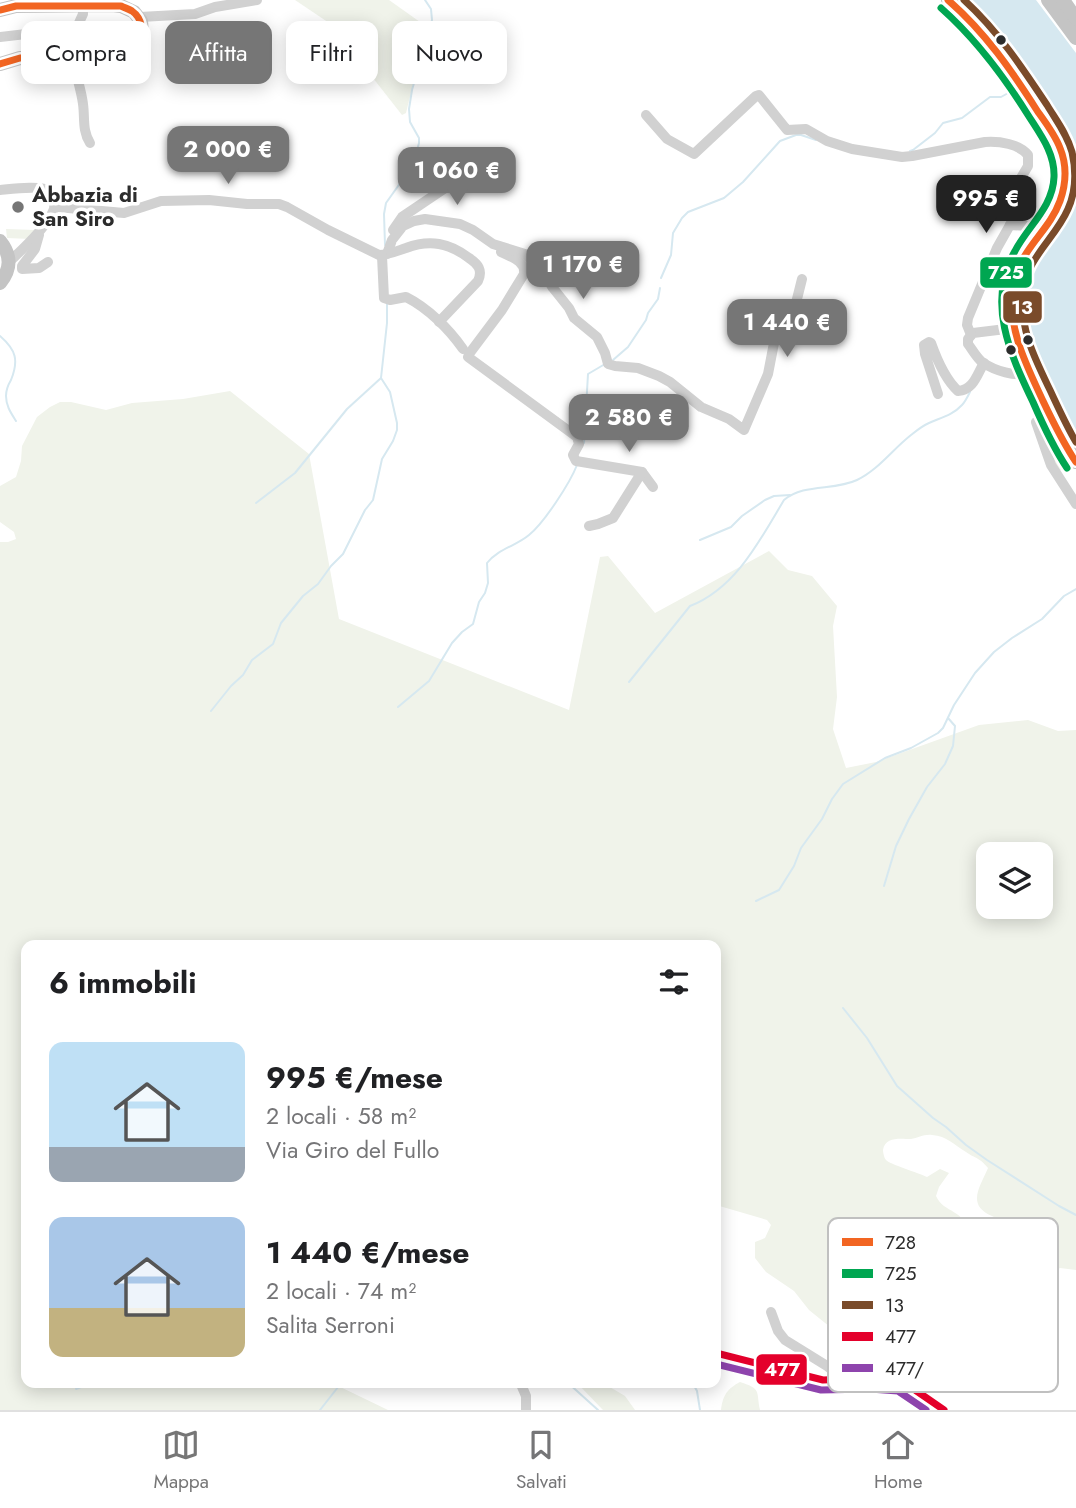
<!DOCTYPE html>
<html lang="it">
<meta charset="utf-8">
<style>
:root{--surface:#fff;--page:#f6f6f6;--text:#202124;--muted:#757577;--line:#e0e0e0;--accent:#767676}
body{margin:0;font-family:Jost,sans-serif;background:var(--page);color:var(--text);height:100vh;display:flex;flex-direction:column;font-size:26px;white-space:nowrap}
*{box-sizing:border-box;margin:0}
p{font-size:23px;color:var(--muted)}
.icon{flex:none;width:38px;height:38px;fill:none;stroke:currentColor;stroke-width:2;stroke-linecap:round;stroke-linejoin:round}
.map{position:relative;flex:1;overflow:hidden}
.panel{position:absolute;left:21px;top:940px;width:700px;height:448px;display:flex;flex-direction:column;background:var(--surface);border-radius:14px;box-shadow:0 4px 18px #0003}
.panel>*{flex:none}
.banner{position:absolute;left:21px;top:21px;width:700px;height:63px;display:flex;gap:14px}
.controls{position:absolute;left:976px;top:842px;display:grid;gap:14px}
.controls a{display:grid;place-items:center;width:77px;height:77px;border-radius:14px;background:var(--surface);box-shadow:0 4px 18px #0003;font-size:35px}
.price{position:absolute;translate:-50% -60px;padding:0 16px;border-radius:14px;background:var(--accent);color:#fff;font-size:23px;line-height:46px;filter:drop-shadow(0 2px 4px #0008)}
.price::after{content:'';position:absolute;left:50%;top:42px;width:21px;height:16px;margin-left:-10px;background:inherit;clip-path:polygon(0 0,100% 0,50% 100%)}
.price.active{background:#222;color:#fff}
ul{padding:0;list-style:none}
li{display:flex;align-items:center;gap:21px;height:175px;padding:0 28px}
li span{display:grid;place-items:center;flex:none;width:196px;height:140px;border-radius:14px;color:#555}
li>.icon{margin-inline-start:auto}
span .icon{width:84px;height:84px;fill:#fffc;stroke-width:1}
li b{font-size:30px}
h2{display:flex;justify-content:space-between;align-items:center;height:84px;padding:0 28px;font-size:30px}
.tag{padding:0 24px;border-radius:14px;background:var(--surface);box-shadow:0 4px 18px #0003;font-size:24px;line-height:63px}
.tag.active{background:var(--accent);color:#fff}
.dock{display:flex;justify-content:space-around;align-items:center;height:98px;border-top:2px solid var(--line);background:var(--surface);font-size:19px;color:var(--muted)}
.dock a{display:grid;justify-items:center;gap:4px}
.dock .active{color:var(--accent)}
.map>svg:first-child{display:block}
.green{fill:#f0f3ea;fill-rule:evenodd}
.water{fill:#d6e8f0}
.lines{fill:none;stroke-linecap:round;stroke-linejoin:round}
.stream{stroke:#d6e8f0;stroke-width:2}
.minor{stroke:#d1d1d1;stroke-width:10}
.major{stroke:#c4c4c4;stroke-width:14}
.bus-1-casing{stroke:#fff;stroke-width:12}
.bus-2-casing{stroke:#fff;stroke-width:12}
.bus-3-casing{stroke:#fff;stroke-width:12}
.bus-4-casing{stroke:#fff;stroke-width:12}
.bus-5-casing{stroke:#fff;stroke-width:12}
.bus-1{stroke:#f26522;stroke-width:7}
.bus-2{stroke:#00a651;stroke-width:7}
.bus-3{stroke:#7a4b2a;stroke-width:7}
.bus-4{stroke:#e4002b;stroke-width:7}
.bus-5{stroke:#8e44ad;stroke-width:7}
.bus-dot{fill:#2c2c2c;stroke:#fff;stroke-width:2.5}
.poi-dot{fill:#767676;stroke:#fff;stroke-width:2.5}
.labels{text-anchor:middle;stroke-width:7;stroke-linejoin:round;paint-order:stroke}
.poi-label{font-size:21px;font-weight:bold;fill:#2c2c2c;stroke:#fff;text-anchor:start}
.key{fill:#fff;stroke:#c0c0c0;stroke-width:2}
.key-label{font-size:19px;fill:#2c2c2c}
.line-badge{stroke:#fff;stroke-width:2.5}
.badge-label{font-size:19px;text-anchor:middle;font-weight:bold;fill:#fff}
</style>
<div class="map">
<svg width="1076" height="1410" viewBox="0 0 1076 1410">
<rect width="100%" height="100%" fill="#fff"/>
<g class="green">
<polygon points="295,0 389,0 427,27 406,113 402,115 362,64 347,35"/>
<polygon points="6,229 36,230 30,239 7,238"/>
<polygon points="1029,386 1048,420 1068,465 1056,473 1029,401"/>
<path d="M 230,391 L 309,454 L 339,619 L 569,710 L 600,557 L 608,556 L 655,613 L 769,551 L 788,570 L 812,576 L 837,606 L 833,626 L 837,697 L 833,729 L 846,768 L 876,762 L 979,725 L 1028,720 L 1058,731 L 1076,730 L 1076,1270 L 1060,1268 L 1053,1272 L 1053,1296 L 1032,1335 L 1017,1337 L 993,1327 L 979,1318 L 967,1300 C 982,1281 1008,1253 1011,1229 C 1005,1222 1000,1220 992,1216 C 966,1205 980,1187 988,1168 C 979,1157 976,1159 966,1152 C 954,1145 947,1136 932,1135 C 924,1134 918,1138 911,1139 C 901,1139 885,1136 883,1150 C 883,1152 884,1158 886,1160 C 889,1164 919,1173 927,1177 L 940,1169 L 949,1173 L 939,1187 L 936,1196 C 944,1214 965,1208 969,1235 C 972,1263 940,1258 929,1274 C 925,1280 925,1288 921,1294 C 920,1297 916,1299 914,1302 C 909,1309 910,1321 905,1328 C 900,1336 887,1342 880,1348 L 835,1331 L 809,1310 L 794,1291 L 766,1272 L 755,1258 L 755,1242 L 765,1238 L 771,1225 L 767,1220 L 716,1205 L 716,945 L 26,945 L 26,1382 L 332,1383 L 388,1410 L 0,1410 L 0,542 L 8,542 L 16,539 L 14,532 L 0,522 L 0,486 L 16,477 L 21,461 L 22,446 L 37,417 L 50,407 L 60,402 L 71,402 L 106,410 L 132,403 L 183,399 ZM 989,854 L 1041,854 L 1041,906 L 989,906 Z"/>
<path d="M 740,1382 C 762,1389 756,1391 760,1410 L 721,1410 C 723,1395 727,1389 740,1382 Z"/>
<polygon points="577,1383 603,1383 625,1396 635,1410 603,1410"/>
</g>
<polygon class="water" points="961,0 1036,0 1076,53 1076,453 1059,421 1034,357 1025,309 1027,294 1035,266 1044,249 1067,215 1075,176 1074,159 1070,140 1009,48 989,25"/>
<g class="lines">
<g class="stream">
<polyline points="910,151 913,150 935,133 943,123 962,118 990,97 1001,97 1010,92"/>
<polyline points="385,245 384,214 386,203 413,165 419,143 419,138 410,122 409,109 412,90 432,20 431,9 425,0"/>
<polyline points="661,278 671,255 673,233 682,218 688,212 724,198 743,182 780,141 796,135 801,135 816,140"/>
<path d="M 0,336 C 16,350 19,360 11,380 C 8,385 6,390 6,396 C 6,406 11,413 16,421"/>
<polyline points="613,360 628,347 646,320 648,313 658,299 660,288"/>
<polyline points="584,443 588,374 605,364"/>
<polyline points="256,503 295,473 347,409 381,378"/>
<polyline points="700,540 731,527 742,516 765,500 774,496 790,495"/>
<path d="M 629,682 L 690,606 C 736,588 760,540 784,500 C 804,483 834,491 857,480 C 878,470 892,450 911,435 C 916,431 922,426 929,423 C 940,418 953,415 962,405 C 965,402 968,396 970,392"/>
<path d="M 398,707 L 429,681 L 452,643 L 462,632 L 473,624 L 479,602 L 485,593 L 488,583 L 487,563 C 498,549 516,546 529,535 C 544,523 570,483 577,465"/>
<polyline points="211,711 231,686 243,675 252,660 273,644 281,623 303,596 318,584 331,566 343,554 365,510 373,500 382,459 393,441 397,430 397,423 390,392 381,378 387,323 387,303"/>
<polyline points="884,886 896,846 909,819 927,787 945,764 953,746 955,726 948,718"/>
<polyline points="756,901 779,890 794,866 801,848 822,819 832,799 843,784 885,758 911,748 938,733 943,728 954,705 975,673 994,652 1012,638 1042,619 1064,596 1076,589"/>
<polyline points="843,1008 867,1038 897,1086 933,1118 946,1127 966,1145 987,1160 1059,1206 1076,1215"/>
<polyline points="567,1382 598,1410"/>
<polyline points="692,1382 697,1391 700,1410"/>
<polyline points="76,1389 94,1382"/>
<polyline points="320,1410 342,1382"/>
</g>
<g class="minor">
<polyline points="140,17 195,14 215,7 257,0"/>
<polyline points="0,37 69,29 78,25 83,14 83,5"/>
<path d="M 74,59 C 75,74 81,88 83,104 C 85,118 82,130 90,143"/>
<path d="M 646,115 L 667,139 L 694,154 L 756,96 L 759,95 L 787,130 L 806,129 L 827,141 L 852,149 L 902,157 L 912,156 L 985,142 C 1000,141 1019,144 1028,155 L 1028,166 L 1018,183 L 1020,186 L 1029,188 L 1031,191 L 1010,225"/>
<path d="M 0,190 C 11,189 41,185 50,191 C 73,206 19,252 9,262"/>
<path d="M 54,205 L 57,207 L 124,213 L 161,201 L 209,200 L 247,204 L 279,204 L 287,207 L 328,230 L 379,255 C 388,255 397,251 406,248 C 430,239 449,243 469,258 C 478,264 483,270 478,281 L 439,322"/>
<polyline points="393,230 402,217 445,188 478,152"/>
<polyline points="39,235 35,249 22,266 22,269 39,268 48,262"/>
<path d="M 501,252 C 511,257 526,261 524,274 L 502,310 L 469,354 L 468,357 L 577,437 L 579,444 L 573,455 L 576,461 L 642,472 L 653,487"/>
<polyline points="387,254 392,240 403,226 414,221 425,219 460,224 473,230 493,244 525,254 543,272 553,288 569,308 574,318 597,337 605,353 608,364 615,366 638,368 659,376 670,382 701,407 729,419 744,430 768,374 774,343 796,303 802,279"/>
<path d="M 382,256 L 384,298 L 390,300 L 406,297 C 428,308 449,329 463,349"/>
<path d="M 1014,328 L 973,333 L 968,339 L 968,344 C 972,349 976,357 982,362 C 995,371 1015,377 1031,373"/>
<polyline points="971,335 967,325 968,318 997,248 1010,225 1027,226 1038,234"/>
<path d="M 938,394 L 925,354 L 924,345 L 929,342 L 931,343 C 937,360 945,379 958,391 C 974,390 977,374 984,363"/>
<polyline points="1036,422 1051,465 1076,504"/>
<polyline points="589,526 598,524 613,518 642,472"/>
<polyline points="771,1312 778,1331 785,1340 827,1366 844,1380"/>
<polyline points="716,1353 823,1380 870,1378 902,1381 944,1410"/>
<polyline points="520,1382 526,1396 526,1410"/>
</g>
<g class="major">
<path d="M 948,0 C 994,37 1024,90 1056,139 C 1069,162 1068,192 1053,215 C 1044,228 1033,240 1025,254 C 1018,266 1013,281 1012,295 C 1008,334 1030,371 1046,406 C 1055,425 1064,445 1076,462"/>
<polyline points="1048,0 1076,38"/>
<polyline points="1063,0 1076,19"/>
<polyline points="0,10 16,6 112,5 121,6 134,12 141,21 142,33 140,42 137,46 127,54 119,57 96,58 20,58 0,64"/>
<path d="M 0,241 C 12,256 11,269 0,283"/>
</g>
<g class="bus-1-casing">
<g id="bus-1">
<path d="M 948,0 C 985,32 1012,71 1038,112 C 1046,123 1055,135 1060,148 C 1067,165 1066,184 1060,201 C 1048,234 1018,249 1013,289 C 1007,329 1027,366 1043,401 C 1053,422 1063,443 1076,462"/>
<path d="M 0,10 L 16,6 L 121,6 C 125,8 129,9 132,11 C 142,18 145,33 139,44 C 135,50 126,54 119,57 L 20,58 L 0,64"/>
</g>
</g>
<g class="bus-2-casing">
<path id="bus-2" d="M 941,8 C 976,39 1003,75 1028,115 C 1040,134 1055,153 1054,177 C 1053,207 1028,226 1015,251 C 986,302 1010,354 1033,402 C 1043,425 1053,447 1067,468"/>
</g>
<g class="bus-3-casing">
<path id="bus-3" d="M 964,0 C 997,30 1022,67 1047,105 C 1056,120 1067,134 1072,152 C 1076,170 1076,191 1068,209 C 1055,239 1026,258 1023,293 C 1019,328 1035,359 1050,390 C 1058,407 1066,425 1076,442"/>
</g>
<g class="bus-4-casing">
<polyline id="bus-4" points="716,1353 823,1380 870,1378 902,1381 944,1410"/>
</g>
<g class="bus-5-casing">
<polyline id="bus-5" points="716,1364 821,1390 870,1389 898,1391 926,1410"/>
</g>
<use href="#bus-1" class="bus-1"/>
<use href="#bus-2" class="bus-2"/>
<use href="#bus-3" class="bus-3"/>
<use href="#bus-4" class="bus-4"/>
<use href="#bus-5" class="bus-5"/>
</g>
<g class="bus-dot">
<circle cx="1001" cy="40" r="6"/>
<circle cx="1028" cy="340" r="6"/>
<circle cx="1011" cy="350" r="6"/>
</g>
<circle class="poi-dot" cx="18" cy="207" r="7"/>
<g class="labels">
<g class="poi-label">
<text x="32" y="202">Abbazia di<tspan x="32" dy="24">San Siro</tspan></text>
</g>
</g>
<rect x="828" y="1218" width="230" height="174" rx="10" class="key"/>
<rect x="842" y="1238" width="31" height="8" fill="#f26522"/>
<rect x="842" y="1269" width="31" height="9" fill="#00a651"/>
<rect x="842" y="1301" width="31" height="8" fill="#7a4b2a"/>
<rect x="842" y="1332" width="31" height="9" fill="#e4002b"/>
<rect x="842" y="1364" width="31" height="8" fill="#8e44ad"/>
<g class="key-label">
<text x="885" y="1249">728</text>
<text x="885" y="1280">725</text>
<text x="885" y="1312">13</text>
<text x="885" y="1343">477</text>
<text x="885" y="1375">477/</text>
</g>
<g class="line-badge">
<rect x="979" y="256" width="54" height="33" rx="7" fill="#00a651"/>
<rect x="1002" y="290" width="41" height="34" rx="7" fill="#7a4b2a"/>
<rect x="755" y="1353" width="53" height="33" rx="7" fill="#e4002b"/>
</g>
<g class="badge-label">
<text x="1006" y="279">725</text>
<text x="1022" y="314">13</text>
<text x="782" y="1376">477</text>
</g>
</svg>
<div class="controls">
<a><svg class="icon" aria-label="layers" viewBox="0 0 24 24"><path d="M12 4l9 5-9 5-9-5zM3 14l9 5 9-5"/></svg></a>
</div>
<b class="price" style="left:228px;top:186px">2 000 €</b>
<b class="price" style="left:457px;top:207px">1 060 €</b>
<b class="price active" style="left:986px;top:235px">995 €</b>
<b class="price" style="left:583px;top:301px">1 170 €</b>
<b class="price" style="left:787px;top:359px">1 440 €</b>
<b class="price" style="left:629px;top:454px">2 580 €</b>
<div class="banner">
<a class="tag">Compra</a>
<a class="tag active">Affitta</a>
<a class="tag">Filtri</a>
<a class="tag">Nuovo</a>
</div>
<section class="panel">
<h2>6 immobili<svg class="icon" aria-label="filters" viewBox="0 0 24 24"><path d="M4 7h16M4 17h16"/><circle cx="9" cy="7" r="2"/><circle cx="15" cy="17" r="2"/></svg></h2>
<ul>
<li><span style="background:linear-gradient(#bfe0f5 75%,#9aa5b1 0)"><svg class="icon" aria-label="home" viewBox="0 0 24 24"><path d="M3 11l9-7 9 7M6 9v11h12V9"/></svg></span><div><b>995 €/mese</b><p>2 locali · 58 m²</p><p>Via Giro del Fullo</p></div></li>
<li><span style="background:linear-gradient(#a9c7e8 65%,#c2b280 0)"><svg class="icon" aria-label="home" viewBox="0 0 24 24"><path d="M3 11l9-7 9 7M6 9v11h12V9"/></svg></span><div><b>1 440 €/mese</b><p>2 locali · 74 m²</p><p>Salita Serroni</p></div></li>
</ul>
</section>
</div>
<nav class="dock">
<a class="active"><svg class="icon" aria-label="map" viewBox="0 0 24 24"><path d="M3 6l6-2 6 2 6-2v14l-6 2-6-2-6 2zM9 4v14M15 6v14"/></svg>Mappa</a>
<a><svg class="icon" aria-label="saved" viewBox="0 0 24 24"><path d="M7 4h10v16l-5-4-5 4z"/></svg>Salvati</a>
<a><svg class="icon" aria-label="home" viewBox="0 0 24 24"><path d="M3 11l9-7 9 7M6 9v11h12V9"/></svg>Home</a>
</nav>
